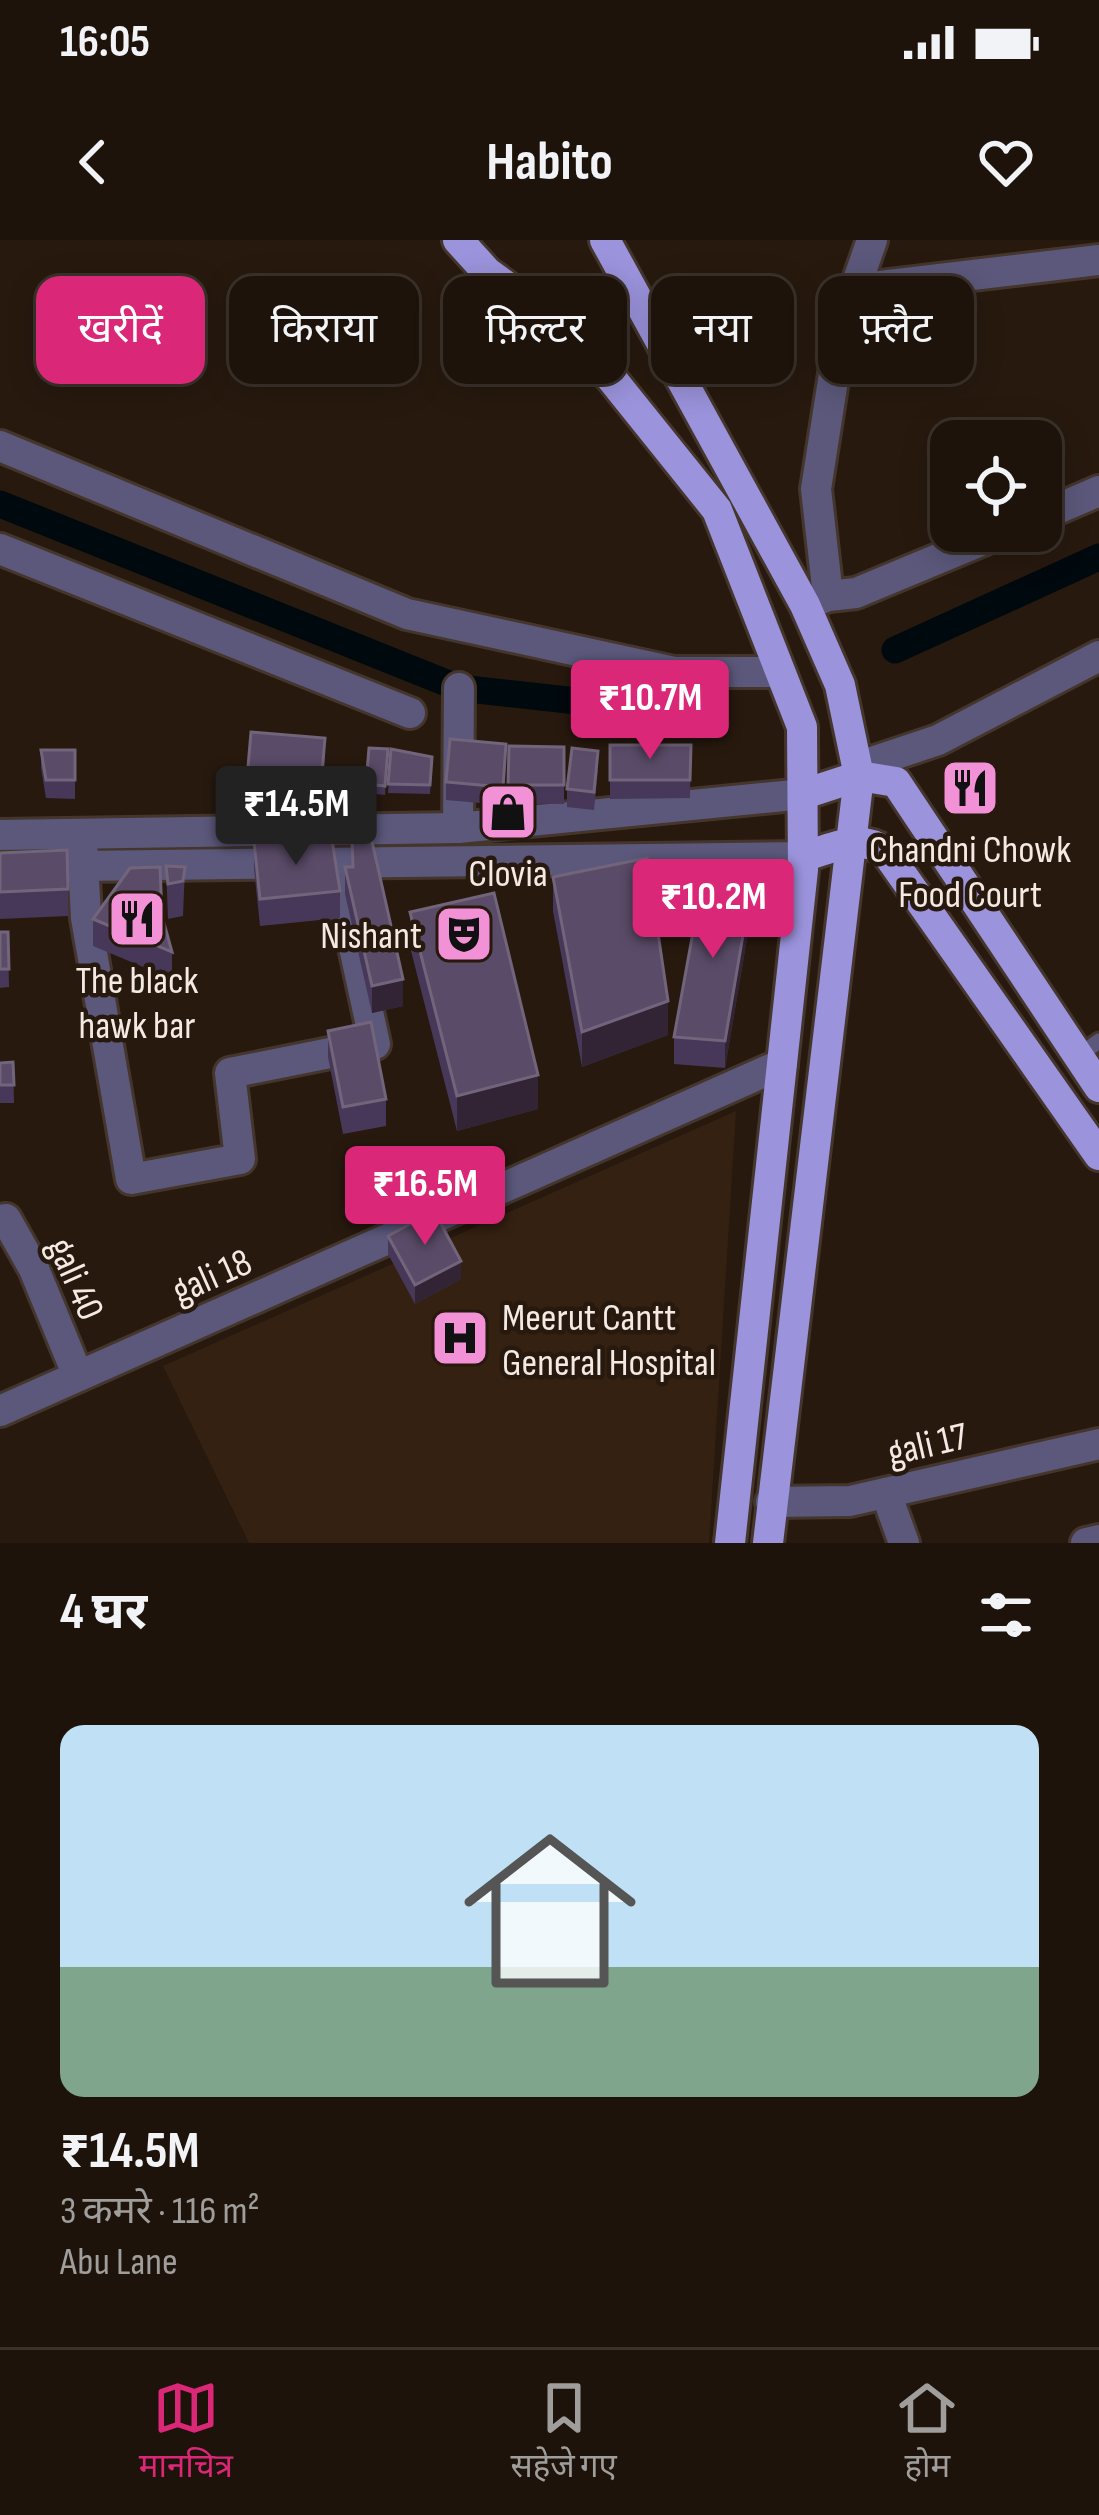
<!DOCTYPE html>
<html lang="hi">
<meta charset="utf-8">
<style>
:root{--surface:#1d130a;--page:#251c13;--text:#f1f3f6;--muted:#a09e9c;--line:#3b322b;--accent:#db2777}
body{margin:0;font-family:"Sofia Sans Condensed","Noto Sans Devanagari",sans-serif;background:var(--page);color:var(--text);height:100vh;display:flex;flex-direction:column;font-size:45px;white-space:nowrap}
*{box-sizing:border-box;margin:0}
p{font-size:39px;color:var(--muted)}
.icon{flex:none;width:66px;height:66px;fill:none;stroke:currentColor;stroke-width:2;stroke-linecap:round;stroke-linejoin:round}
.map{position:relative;height:1303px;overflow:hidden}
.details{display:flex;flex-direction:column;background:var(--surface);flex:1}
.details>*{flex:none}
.guide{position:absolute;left:36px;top:36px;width:1029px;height:108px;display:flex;gap:24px}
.buttons{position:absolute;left:930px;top:180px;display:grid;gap:24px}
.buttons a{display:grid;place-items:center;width:132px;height:132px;border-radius:24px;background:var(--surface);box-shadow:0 6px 30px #0003,0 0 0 3px var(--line);font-size:60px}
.price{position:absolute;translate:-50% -102px;padding:0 27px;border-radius:12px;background:var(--accent);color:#fff;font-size:39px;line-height:78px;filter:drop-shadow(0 3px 6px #0008)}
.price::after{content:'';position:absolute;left:50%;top:72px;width:36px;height:27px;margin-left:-18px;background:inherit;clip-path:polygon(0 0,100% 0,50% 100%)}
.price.active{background:#222;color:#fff}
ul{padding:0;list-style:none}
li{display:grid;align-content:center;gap:24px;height:636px;padding:0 60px}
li+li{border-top:3px solid var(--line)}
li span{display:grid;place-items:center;height:372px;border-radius:24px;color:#555}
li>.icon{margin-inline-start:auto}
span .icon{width:216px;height:216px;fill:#fffc;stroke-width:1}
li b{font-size:51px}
h2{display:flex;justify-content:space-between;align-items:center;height:144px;padding:0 60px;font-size:51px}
.chip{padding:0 42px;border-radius:24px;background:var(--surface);box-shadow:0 6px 30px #0003,0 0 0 3px var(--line);font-size:42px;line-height:108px}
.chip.active{background:var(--accent);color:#fff}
.status{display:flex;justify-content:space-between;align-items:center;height:84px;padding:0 60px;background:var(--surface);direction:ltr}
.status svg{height:33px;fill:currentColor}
header{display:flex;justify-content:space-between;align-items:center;height:156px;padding:0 60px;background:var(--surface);font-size:54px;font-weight:700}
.tab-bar{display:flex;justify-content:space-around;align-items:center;height:168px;border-top:3px solid var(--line);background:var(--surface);font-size:33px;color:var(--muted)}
.tab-bar a{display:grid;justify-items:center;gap:6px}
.tab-bar .active{color:var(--accent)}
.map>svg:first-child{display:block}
.built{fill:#342111}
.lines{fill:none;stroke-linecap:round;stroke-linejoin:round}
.canal{stroke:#00090e;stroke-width:27}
.service-casing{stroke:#44362c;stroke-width:21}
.minor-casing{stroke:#44362c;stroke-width:36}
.tertiary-casing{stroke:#44362c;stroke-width:36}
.primary-casing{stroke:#44362c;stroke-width:36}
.service{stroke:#5b587b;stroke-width:15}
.minor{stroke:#5b587b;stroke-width:30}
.tertiary{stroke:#5b587b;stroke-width:30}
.primary{stroke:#9b93dc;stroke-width:30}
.wall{fill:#473859}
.shaded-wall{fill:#322435}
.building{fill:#5a4b68;stroke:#72647b;stroke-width:3}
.labels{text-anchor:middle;stroke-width:9;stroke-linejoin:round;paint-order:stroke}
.poi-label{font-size:39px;fill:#f4eae3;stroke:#27190e}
.street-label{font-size:39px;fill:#f4eae3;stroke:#27190e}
</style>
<div class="status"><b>16:05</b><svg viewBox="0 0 49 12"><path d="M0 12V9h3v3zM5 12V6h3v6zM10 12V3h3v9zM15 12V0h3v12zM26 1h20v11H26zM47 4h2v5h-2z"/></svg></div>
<header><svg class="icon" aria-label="back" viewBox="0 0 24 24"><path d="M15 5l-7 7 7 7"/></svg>Habito<svg class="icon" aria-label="heart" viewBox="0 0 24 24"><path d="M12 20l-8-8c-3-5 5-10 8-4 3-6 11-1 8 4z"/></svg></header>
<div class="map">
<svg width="1099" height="1303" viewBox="0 0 1099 1303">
<rect width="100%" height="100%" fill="#27190e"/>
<polygon class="built" points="736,871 709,1303 249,1303 163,1126"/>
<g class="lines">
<g class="canal">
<polyline points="0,264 459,448 712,476"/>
<polyline points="895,410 1099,317"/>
</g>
<g class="service-casing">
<polyline id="service" points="1078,816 1099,801"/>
</g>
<g class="minor-casing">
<g id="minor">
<polyline points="855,49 1099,20"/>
<polyline points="0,309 410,473"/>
<polyline points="857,527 938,500 1099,416"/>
<polyline points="458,588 459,448"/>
<polyline points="82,600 86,678 131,939 240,919 230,833 375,804 336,624"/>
<polyline points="0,980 6,979 34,1029 78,1136"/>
<polyline points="0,1171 782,824"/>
<polyline points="886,1253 904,1303"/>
<polyline points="771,1262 850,1261 1099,1204"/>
<polyline points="1086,1303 1099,1300"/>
</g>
</g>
<g class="tertiary-casing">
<g id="tertiary">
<polyline points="0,206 407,374 674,432 780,432"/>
<polyline points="1041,276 1099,251"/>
<polyline points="828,356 816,249 841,89 872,0"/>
<polyline points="809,364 828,356 856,353 1005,291"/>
<polyline points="0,595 458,588 804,554"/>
<polyline points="0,627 803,617"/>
</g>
</g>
<g class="primary-casing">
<g id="primary">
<polyline points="458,0 487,32 583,103 717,270 802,487 803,630 730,1303"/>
<polyline points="605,0 805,365 840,445 859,536 768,1303"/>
<polyline points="804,554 859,536 896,542 1099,847"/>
<path d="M 803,617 C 832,608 860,593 886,612 L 1099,915"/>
</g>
</g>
<use href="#service" class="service"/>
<use href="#minor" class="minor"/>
<use href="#tertiary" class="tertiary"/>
<use href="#primary" class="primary"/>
</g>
<g class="wall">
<polygon points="610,505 691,505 690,558 610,559"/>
<polygon points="509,506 564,507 564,564 508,563"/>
<polygon points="388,509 385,555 366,553 366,544"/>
<polygon points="391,509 432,517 430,554 388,553"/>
<polygon points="41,510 75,510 75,559 46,558 41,528"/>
<polygon points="325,516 322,551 248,545 248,527"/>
<polygon points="506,522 503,565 446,560 446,542"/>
<polygon points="598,529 594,570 567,567 567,549"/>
<polygon points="254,602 340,651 340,678 260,686 254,629"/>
<polygon points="0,613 68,649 68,676 0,679"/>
<polygon points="166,626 185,627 183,676 168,679"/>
<polygon points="345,627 403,766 372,773 345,654"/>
<polygon points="553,637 668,795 582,827 553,671"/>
<polygon points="410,672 538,869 457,891 410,707"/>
<polygon points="751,675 725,828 674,824 674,797"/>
<polygon points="162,676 172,712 172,739 93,706 93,679"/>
<polygon points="0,692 8,692 9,747 0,748"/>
<polygon points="328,791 386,859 386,886 343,894 328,817"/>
<polygon points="13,822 14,863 0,863 0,823"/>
<polygon points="388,996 461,1039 415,1064 388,1014"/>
</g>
<g class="shaded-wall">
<polygon points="751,648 751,675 725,828 725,801"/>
<polygon points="403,739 403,766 372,773 372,746"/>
<polygon points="668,761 668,795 582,827 582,792"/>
<polygon points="538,835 538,869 457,891 457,856"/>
<polygon points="461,1021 461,1039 415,1064 415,1045"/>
</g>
<g class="building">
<polygon points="251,492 325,498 322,533 248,527"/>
<polygon points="450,499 506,504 503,547 446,542"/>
<polygon points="610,505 691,505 690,540 610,540"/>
<polygon points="509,506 564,507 564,545 508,545"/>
<polygon points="369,508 388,509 385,546 366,544"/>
<polygon points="572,508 598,511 594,552 567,549"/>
<polygon points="391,509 432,517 430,545 388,544"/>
<polygon points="41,510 75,510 75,540 46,540"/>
<polygon points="371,597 403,739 372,746 345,627 353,627 352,601"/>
<polygon points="332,600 340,651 260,659 254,602"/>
<polygon points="67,610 68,649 0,652 0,613"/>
<polygon points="647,618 668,761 582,792 553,637"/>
<polygon points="166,626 185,627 183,641 168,644"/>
<polygon points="160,627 162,676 172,712 93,679 130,628"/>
<polygon points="703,637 751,648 725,801 674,797"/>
<polygon points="494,653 538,835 457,856 410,672"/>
<polygon points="0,692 8,692 9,729 0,729"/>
<polygon points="371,782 386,859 343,867 328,791"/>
<polygon points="13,822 14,845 0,845 0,823"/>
<polygon points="434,971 461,1021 415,1045 388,996"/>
</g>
<defs>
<g id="restaurant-square" transform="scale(3)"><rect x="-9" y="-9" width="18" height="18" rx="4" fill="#f391d6" stroke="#27190e"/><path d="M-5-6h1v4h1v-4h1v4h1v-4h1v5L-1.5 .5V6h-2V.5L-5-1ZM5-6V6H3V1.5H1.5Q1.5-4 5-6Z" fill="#111"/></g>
<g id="shop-square" transform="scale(3)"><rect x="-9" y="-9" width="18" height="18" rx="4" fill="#f391d6" stroke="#27190e"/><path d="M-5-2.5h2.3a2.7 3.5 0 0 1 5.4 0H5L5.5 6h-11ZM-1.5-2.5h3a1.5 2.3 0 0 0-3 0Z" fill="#111"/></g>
<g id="theatre-square" transform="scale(3)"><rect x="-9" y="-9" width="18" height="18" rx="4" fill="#f391d6" stroke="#27190e"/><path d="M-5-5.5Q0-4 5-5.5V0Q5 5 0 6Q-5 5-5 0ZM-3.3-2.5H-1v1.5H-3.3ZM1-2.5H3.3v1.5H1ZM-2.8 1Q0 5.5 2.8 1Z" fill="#111"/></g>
<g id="hospital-square" transform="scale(3)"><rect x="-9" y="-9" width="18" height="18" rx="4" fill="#f391d6" stroke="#27190e"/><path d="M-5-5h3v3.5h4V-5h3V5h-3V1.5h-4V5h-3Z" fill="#111"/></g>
</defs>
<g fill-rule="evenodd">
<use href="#restaurant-square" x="970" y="548"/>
<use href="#shop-square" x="508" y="572"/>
<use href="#restaurant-square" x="137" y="679"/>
<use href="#theatre-square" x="464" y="694"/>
<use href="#hospital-square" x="460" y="1098"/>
</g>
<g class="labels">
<g class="poi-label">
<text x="970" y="622">Chandni Chowk<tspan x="970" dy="45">Food Court</tspan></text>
<text x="508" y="646">Clovia</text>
<text x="422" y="708" text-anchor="end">Nishant</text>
<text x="137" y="753">The black<tspan x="137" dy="45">hawk bar</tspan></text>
<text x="502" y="1090" text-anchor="start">Meerut Cantt<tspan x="502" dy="45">General Hospital</tspan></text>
</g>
<g class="street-label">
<text transform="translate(211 1035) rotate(-24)" y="14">gali 18</text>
<text transform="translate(77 1038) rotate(66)" y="14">gali 40</text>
<text transform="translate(927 1203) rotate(-13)" y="14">gali 17</text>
</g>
</g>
</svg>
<div class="buttons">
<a><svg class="icon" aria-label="locate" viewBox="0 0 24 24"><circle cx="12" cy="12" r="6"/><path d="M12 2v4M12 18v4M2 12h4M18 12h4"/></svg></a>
</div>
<b class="price" style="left:650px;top:522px">₹10.7M</b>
<b class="price active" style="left:296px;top:628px">₹14.5M</b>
<b class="price" style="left:713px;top:721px">₹10.2M</b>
<b class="price" style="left:425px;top:1008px">₹16.5M</b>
<div class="guide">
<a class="chip active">खरीदें</a>
<a class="chip">किराया</a>
<a class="chip">फ़िल्टर</a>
<a class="chip">नया</a>
<a class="chip">फ़्लैट</a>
</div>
</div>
<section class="details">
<h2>4 घर<svg class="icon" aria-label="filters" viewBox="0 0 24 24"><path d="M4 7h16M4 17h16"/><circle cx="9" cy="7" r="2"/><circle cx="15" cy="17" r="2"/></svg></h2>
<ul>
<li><span style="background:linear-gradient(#bfe0f5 65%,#7fa58c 0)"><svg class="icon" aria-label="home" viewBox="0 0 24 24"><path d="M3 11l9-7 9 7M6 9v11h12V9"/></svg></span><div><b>₹14.5M</b><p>3 कमरे · 116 m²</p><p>Abu Lane</p></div></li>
</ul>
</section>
<nav class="tab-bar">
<a class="active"><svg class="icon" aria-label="map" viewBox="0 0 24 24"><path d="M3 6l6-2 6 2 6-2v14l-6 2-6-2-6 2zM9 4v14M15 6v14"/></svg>मानचित्र</a>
<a><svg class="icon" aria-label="saved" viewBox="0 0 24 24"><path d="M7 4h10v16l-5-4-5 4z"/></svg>सहेजे गए</a>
<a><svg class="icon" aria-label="home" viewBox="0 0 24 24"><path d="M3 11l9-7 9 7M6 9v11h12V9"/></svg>होम</a>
</nav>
